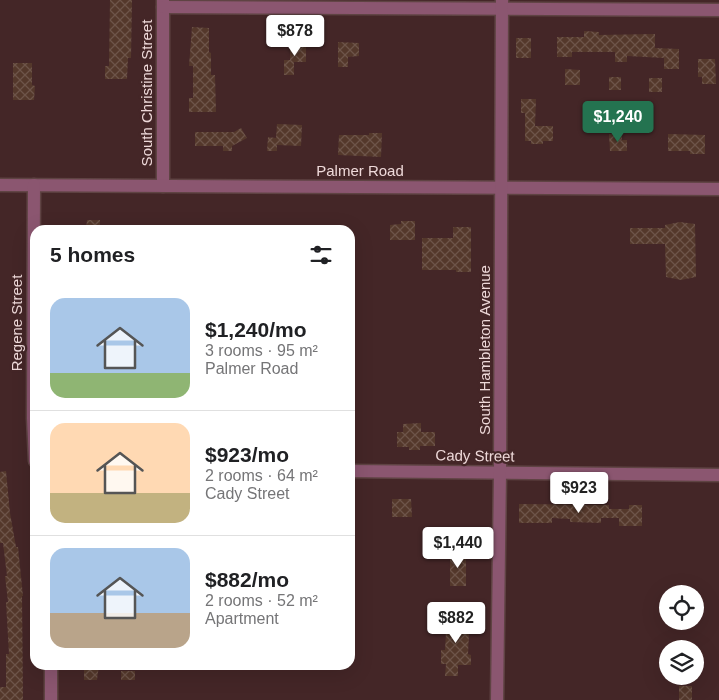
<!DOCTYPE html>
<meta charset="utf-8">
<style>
:root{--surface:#fff;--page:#f6f6f6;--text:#202124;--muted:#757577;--line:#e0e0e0;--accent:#247350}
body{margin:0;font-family:Helvetica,sans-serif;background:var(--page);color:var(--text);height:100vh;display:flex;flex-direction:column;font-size:19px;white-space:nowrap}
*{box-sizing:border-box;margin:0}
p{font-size:16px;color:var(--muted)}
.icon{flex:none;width:28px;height:28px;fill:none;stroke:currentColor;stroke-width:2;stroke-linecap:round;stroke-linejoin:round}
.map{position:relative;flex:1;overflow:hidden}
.sheet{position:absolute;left:30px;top:225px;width:325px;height:445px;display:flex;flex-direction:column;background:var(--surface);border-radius:15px;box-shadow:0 5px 20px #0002}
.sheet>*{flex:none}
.controls{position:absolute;left:659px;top:585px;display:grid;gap:10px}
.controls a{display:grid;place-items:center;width:45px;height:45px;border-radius:50%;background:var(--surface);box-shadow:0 5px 20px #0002;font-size:25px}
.price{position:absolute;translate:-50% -42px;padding:0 11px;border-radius:5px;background:#fff;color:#222;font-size:16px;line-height:32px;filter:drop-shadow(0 1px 2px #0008)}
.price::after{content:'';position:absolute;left:50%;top:30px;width:15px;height:11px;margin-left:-8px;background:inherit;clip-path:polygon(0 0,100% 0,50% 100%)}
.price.active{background:var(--accent);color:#fff}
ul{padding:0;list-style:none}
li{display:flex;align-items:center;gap:15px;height:125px;padding:0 20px}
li+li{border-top:1px solid var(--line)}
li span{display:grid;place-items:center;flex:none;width:140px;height:100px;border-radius:15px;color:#555}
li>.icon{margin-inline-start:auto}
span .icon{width:60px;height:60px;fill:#fffc;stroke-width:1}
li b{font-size:21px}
h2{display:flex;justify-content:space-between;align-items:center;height:60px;padding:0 20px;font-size:21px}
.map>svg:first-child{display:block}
.building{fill:url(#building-cross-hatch)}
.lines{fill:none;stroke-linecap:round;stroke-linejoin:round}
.minor-casing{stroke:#5f4343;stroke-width:15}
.minor{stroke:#8b5670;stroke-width:12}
.labels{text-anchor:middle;stroke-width:4.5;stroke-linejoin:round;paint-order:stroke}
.street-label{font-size:15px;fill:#eed9d9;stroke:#442627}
</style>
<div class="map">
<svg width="719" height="700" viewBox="0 0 719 700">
<defs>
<pattern id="building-cross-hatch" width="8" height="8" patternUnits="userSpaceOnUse" patternTransform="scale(1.25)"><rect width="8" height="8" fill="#54382b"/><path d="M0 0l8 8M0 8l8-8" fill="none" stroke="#6d5449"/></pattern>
</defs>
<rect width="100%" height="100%" fill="#442627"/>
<g class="building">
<polygon points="110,0 132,0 131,58 128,58 127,79 105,79 105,66 109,66"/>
<polygon points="192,27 209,28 209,52 211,53 211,75 215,75 216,112 189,112 189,98 193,98 193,66 189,66"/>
<polygon points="584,31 599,32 599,35 655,34 655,48 679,49 679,69 664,69 664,58 627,56 627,62 615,62 615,52 572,52 572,57 557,57 557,37 584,37"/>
<rect x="516" y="38" width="15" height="20"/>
<polygon points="290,42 306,43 306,62 294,62 294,75 284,75 284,60 290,60"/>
<polygon points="338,42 359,43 359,56 348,57 348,67 338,67"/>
<polygon points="698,59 715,59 716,84 702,84 702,77 698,77"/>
<polygon points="13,63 32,63 32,85 35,86 34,100 13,100"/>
<polygon points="565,69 580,70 580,85 565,85"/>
<rect x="609" y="77" width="12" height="13"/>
<rect x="649" y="78" width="13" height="14"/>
<polygon points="521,99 536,99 535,126 553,126 553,141 543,141 543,144 531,144 531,141 525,141 525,113 521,113"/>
<polygon points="277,124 302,125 301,146 277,145 277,151 267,151 268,137 276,138"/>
<polygon points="241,128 247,138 232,146 232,151 223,151 223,146 195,146 195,132 234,132"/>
<polygon points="369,133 382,133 381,157 338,155 339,135 369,135"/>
<polygon points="609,134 622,134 622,140 627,140 627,151 610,151"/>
<polygon points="668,134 705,135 705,154 690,154 690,151 668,151"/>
<polygon points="87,220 100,220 100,230 86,230"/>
<polygon points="401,221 415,221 415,240 390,240 390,225 401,224"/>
<polygon points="680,222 695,224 696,277 681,280 666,277 665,244 630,244 630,228 665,228 665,225"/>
<polygon points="453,227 471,227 471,272 456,272 456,270 422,270 422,238 453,238"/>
<polygon points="421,423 421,432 435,432 435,446 420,446 420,450 409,450 409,447 397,447 397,432 403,432 403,424"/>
<polygon points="6,471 10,513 16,547 18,547 23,596 22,596 23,700 0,700 0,687 6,687 6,654 9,654 6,602 8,602 5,576 7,576 3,543 0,543 0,472"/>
<polygon points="392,499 411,499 412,517 392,517"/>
<polygon points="519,504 609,505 609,509 629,509 629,505 642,505 642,526 619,526 619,518 601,518 601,523 570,522 570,519 552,518 552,523 519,523"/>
<polygon points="450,552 466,553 466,586 450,586"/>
<polygon points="441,617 468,618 468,622 472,622 471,633 469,633 468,654 471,655 471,665 458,665 458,676 445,676 446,664 441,664 441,650 445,650 446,632 441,632"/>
<polygon points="84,665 99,665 97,680 84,680"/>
<rect x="121" y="671" width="14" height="9"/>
<rect x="679" y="686" width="13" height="14"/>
</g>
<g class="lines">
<g class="minor-casing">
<g id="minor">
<polyline points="163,0 163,186"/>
<polyline points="163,7 719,10"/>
<polyline points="0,185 719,189"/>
<polyline points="34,185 33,418 35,461"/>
<polyline points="350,471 719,475"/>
<polyline points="51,665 51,700"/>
<polyline points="497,700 500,473 502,0"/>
</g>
</g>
<use href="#minor" class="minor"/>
</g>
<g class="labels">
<g class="street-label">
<text transform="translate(147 93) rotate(-90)" y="5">South Christine Street</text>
<text x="360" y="176">Palmer Road</text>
<text transform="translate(17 323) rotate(-90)" y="5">Regene Street</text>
<text transform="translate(485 350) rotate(-90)" y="5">South Hambleton Avenue</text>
<text transform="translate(475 456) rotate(1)" y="5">Cady Street</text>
</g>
</g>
</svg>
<div class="controls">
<a><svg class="icon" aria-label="locate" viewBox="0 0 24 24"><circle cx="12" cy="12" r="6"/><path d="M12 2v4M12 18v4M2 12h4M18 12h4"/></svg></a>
<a><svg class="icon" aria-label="layers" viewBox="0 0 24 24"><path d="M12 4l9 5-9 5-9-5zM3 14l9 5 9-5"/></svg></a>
</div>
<b class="price" style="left:295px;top:57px">$878</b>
<b class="price active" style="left:618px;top:143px">$1,240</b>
<b class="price" style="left:579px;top:514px">$923</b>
<b class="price" style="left:458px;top:569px">$1,440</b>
<b class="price" style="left:456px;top:644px">$882</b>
<section class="sheet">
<h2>5 homes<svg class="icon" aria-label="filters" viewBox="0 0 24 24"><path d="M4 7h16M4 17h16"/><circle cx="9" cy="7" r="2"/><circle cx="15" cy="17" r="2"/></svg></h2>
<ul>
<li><span style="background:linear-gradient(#a9c7e8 75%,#8fb573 0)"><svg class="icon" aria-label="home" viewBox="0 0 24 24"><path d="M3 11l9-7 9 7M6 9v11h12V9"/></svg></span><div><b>$1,240/mo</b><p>3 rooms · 95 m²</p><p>Palmer Road</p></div></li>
<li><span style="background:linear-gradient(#ffd9b3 70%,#c2b280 0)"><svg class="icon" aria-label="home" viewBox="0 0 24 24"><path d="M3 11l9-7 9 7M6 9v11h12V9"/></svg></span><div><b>$923/mo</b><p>2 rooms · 64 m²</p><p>Cady Street</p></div></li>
<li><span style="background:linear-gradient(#a9c7e8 65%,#b9a48a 0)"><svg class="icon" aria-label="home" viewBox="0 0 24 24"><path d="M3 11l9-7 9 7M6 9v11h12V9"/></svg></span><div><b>$882/mo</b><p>2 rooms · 52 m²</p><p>Apartment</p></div></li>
</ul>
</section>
</div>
